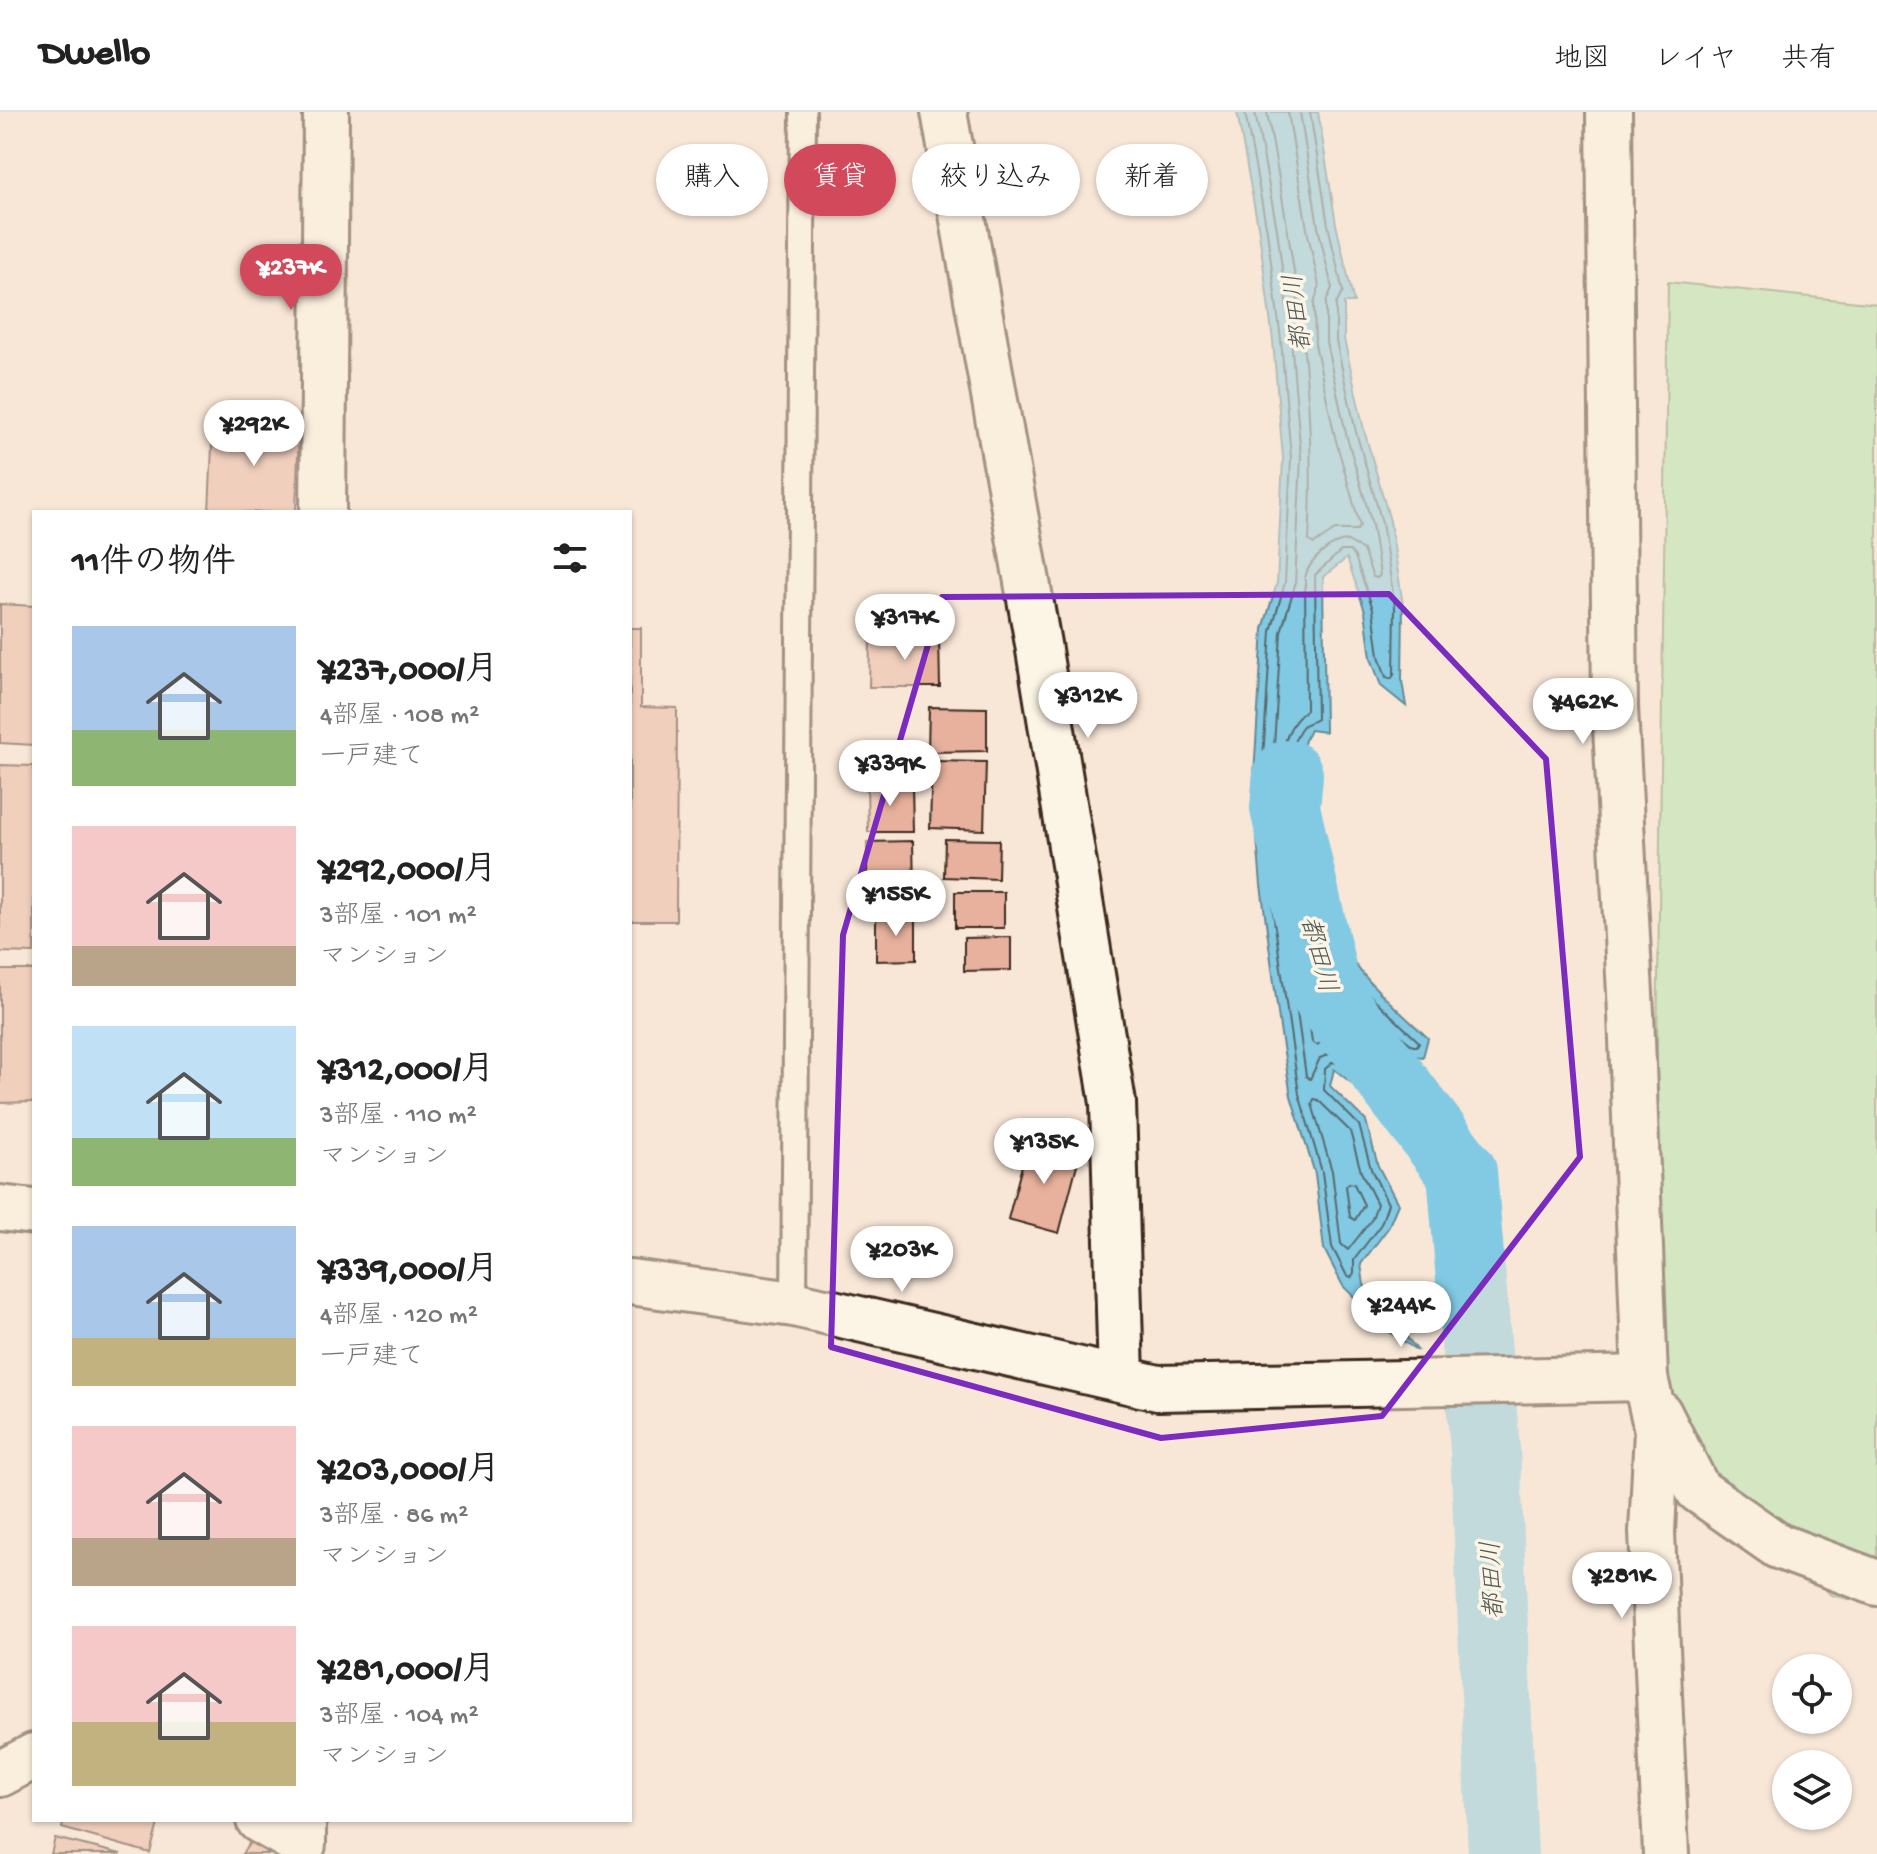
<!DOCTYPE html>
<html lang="ja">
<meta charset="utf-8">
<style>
:root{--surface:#fff;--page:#f2f2f2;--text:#222;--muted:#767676;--line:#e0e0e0;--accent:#d1495b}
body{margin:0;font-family:"Gochi Hand","Klee One",sans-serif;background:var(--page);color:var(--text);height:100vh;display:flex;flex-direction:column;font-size:30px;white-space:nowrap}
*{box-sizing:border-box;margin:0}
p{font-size:26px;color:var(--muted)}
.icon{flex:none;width:44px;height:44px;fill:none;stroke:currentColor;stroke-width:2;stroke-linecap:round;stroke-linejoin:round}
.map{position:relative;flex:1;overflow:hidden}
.side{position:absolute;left:32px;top:398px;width:600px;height:1312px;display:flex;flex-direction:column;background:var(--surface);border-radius:0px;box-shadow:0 2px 6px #0004}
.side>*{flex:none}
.guide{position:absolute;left:656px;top:32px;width:760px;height:72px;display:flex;gap:16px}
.buttons{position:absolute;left:1772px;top:1542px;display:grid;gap:16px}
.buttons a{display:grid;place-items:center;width:80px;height:80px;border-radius:50%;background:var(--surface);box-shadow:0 2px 6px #0004;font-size:40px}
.price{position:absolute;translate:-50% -68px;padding:0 18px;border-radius:28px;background:#fff;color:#222;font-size:26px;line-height:52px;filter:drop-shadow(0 2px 4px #0008)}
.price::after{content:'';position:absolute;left:50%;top:48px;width:24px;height:18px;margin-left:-12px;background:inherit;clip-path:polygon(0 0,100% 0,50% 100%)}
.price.selected{background:var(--accent);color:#fff}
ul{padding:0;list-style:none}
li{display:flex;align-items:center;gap:24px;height:200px;padding:0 40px}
li span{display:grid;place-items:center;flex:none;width:224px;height:160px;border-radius:0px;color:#555}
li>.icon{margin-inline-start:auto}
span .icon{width:96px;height:96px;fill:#fffc;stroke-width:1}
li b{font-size:34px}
h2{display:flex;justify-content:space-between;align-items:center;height:96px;padding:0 40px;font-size:34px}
.tag{padding:0 28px;border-radius:36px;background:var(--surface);box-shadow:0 2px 6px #0004;font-size:28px;line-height:72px}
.tag.selected{background:var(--accent);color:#fff}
header{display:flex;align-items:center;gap:48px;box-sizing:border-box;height:112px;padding:0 40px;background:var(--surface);border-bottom:2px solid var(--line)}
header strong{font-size:38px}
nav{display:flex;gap:44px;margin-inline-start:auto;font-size:28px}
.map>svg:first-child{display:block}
.green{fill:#abe5aa;stroke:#738864;stroke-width:2}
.water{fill:#82c9e3;stroke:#668994;stroke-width:2}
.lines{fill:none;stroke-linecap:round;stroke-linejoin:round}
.shore{stroke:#576a6d;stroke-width:2}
.river{stroke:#82c9e3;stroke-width:70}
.building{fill:#e8b19d;stroke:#3b2a1e;stroke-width:2}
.lane-casing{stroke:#3b2a1e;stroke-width:30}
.street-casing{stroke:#3b2a1e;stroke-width:50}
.lane{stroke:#fcf5e5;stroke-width:24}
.street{stroke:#fcf5e5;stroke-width:44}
.marked{fill:none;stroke:#7b2cbf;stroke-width:6;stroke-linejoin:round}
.labels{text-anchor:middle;stroke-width:7;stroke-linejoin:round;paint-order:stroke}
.water-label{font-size:26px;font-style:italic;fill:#505a59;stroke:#fcf5e5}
</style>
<header>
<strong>Dwello</strong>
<nav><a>地図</a><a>レイヤ</a><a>共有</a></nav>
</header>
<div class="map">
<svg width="1877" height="1742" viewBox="0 0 1877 1742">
<rect width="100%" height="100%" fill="#f8e7d7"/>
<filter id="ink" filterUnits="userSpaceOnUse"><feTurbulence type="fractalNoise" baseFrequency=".0125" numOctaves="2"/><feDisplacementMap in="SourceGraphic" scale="16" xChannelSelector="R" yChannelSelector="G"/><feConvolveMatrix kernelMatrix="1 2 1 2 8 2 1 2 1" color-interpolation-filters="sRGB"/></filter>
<g filter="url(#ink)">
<polygon class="green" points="1668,170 1877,192 1877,1493 1831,1483 1726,1380 1652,1284"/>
<path class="water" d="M 1237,0 L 1318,0 L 1336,112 L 1354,191 L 1344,191 L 1344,227 L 1364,318 L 1390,409 L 1403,493 L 1402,569 L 1406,594 L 1381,574 L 1371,546 L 1365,499 L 1347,446 L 1323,465 L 1325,620 L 1310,618 C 1282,667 1299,759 1304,814 L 1322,792 C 1346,855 1381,882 1428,926 L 1423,945 L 1412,944 L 1361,900 L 1358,959 L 1365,982 L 1334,957 L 1330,974 L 1366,1009 L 1378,1054 L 1398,1092 L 1388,1116 L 1361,1152 L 1364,1173 L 1418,1239 L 1389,1220 L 1343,1174 L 1324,1137 L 1315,1062 L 1291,984 L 1280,916 L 1261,773 L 1253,679 L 1263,517 L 1277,471 L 1283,346 L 1273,229 L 1259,120 Z"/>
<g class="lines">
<g class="shore">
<path d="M 1245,0 L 1267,119 L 1281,228 L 1291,346 L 1285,471 L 1271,519 L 1261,680 L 1269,772 L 1299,982 L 1322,1060 L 1332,1135 L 1347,1164 L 1351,1166 L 1354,1162 L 1354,1148 L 1381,1112 L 1388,1092 L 1371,1057 L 1359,1013 L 1324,978 L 1325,957 L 1333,950 L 1345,955 L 1350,953 L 1352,902 L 1359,894 L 1368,896 L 1413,934 L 1417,934 L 1419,930 L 1354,868 L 1321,814 L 1317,813 L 1305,820 L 1298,818 L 1295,812 C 1291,767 1274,651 1302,615 C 1306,610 1312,611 1317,607 L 1315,463 L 1341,439 L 1350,439 L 1355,445 L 1373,497 L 1379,544 L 1386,565 L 1391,567 L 1394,563 L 1395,494 L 1382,411 L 1356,320 L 1336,229 L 1336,192 L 1343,180 L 1328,113 L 1310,0"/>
<path d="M 1255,0 L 1277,117 L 1291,227 L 1301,345 L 1295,473 L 1281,520 L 1273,651 L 1277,655 L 1281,652 C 1284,629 1288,613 1306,598 L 1305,466 C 1308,449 1331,429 1348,429 L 1363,438 L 1373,465 L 1377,466 L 1380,463 L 1372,412 L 1346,322 L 1326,230 L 1326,190 L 1332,176 L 1318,115 L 1300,0"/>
<path d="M 1267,0 C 1293,141 1318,284 1309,429 L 1314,432 L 1335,418 L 1357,418 L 1360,414 L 1335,325 L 1315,232 L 1314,192 L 1319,174 L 1307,117 L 1288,0"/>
<polygon points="1289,826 1302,830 1318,829 1354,882 1343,900 1340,938 1320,946 1310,967 1306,964 1287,830"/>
<polygon points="1305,842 1313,844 1337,882 1331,897 1329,926 1317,933 1312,930 1301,847"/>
<polygon points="1314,987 1318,988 1350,1019 1361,1060 1377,1092 1372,1107 1348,1138 1341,1132 1332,1059 1312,992"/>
<polygon points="1349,1071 1354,1072 1364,1093 1355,1108 1350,1105 1346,1074"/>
</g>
<polyline class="river" points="1288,663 1285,696 1327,883 1462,1060 1485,1337 1503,1742"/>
</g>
<g class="building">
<polygon points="213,311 299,314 296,400 209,400"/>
<polygon points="0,492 34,494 34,633 0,631"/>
<polygon points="630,516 641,516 641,595 677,596 676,809 630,809"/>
<polygon points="939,525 940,575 869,575 870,526"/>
<polygon points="929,595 987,596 987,639 928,640"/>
<polygon points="932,649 986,650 984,718 930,716"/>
<polygon points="0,653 34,654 34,841 0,840"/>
<polygon points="912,672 913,720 868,720 867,673"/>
<polygon points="945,727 999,728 998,767 944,765"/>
<polygon points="913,729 914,776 867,776 867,730"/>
<rect x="955" y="780" width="49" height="36"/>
<polygon points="916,804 916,848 876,849 876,805"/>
<polygon points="1011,825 1011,858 964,859 964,826"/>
<polygon points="0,858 34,858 34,990 0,991"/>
<polygon points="1029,1027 1080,1041 1059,1121 1008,1107"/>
<polygon points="64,1708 159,1708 150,1741 62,1716"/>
<polygon points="55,1726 121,1742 51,1742"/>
<polygon points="253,1726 276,1742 242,1742"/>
</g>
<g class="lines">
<g class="lane-casing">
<polyline id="lane" points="794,1192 803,0"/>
</g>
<g class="street-casing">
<g id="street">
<polyline points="944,0 1038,532 1113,991 1121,1266"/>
<polyline points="1609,0 1615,596 1631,901 1645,1266 1657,1318 1652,1420 1666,1742"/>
<polyline points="323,400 326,0"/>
<polyline points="0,1096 34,1100"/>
<polyline points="630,1170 794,1192 1158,1276 1645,1266"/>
<polyline points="1659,1301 1698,1378 1778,1434 1877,1471"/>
<polyline points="0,1662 34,1644"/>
<polyline points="259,1708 303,1733 303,1708"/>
</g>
</g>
<use href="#lane" class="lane"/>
<use href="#street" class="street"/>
</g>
</g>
<path d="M0 0H1877V1742H0ZM 1389,482 L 1546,647 L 1580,1045 L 1382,1304 L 1161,1326 L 831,1235 L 843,823 L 942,485 Z" fill="#f8e7d7" fill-opacity=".55" fill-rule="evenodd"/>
<path class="marked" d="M 1389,482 L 1546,647 L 1580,1045 L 1382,1304 L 1161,1326 L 831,1235 L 843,823 L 942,485 Z"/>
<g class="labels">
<g class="water-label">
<text transform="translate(1296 201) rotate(-97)" y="9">都田川</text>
<text transform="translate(1320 842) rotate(75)" y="9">都田川</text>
<text transform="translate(1491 1468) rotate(-93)" y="9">都田川</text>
</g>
</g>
</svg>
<div class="buttons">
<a><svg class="icon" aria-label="locate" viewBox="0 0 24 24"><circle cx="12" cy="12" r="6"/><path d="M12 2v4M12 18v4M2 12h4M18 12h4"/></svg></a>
<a><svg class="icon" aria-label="layers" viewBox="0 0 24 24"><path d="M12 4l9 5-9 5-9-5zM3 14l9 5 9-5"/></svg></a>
</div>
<b class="price selected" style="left:291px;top:200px">¥237K</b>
<b class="price" style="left:254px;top:356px">¥292K</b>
<b class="price" style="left:905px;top:550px">¥317K</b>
<b class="price" style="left:1088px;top:628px">¥312K</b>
<b class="price" style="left:1583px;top:634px">¥462K</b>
<b class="price" style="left:890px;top:696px">¥339K</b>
<b class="price" style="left:896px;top:826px">¥155K</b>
<b class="price" style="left:1044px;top:1074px">¥135K</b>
<b class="price" style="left:902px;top:1182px">¥203K</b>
<b class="price" style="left:1401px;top:1237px">¥244K</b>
<b class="price" style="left:1622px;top:1508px">¥281K</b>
<div class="guide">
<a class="tag">購入</a>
<a class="tag selected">賃貸</a>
<a class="tag">絞り込み</a>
<a class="tag">新着</a>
</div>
<section class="side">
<h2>11件の物件<svg class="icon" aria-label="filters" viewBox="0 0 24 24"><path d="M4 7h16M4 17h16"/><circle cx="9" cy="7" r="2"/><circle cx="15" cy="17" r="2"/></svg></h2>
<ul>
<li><span style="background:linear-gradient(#a9c7e8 65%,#8fb573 0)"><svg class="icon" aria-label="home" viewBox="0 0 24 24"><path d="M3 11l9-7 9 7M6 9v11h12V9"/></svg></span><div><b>¥237,000/月</b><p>4部屋 · 108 m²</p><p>一戸建て</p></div></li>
<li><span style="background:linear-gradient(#f6c9c9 75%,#b9a48a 0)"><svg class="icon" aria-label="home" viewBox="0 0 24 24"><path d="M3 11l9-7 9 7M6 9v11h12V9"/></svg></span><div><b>¥292,000/月</b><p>3部屋 · 101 m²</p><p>マンション</p></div></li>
<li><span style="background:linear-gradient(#bfe0f5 70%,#8fb573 0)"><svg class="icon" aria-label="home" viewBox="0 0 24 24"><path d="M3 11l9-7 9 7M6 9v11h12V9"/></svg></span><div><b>¥312,000/月</b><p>3部屋 · 110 m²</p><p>マンション</p></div></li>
<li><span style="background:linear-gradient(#a9c7e8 70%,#c2b280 0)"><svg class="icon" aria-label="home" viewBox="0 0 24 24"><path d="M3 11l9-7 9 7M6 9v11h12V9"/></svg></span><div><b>¥339,000/月</b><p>4部屋 · 120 m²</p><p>一戸建て</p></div></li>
<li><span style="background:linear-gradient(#f6c9c9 70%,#b9a48a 0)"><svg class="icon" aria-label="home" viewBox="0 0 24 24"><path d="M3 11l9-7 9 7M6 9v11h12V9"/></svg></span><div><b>¥203,000/月</b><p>3部屋 · 86 m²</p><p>マンション</p></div></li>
<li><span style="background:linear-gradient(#f6c9c9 60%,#c2b280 0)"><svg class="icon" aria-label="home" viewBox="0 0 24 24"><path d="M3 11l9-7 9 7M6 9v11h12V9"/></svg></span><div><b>¥281,000/月</b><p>3部屋 · 104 m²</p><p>マンション</p></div></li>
</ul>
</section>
</div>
